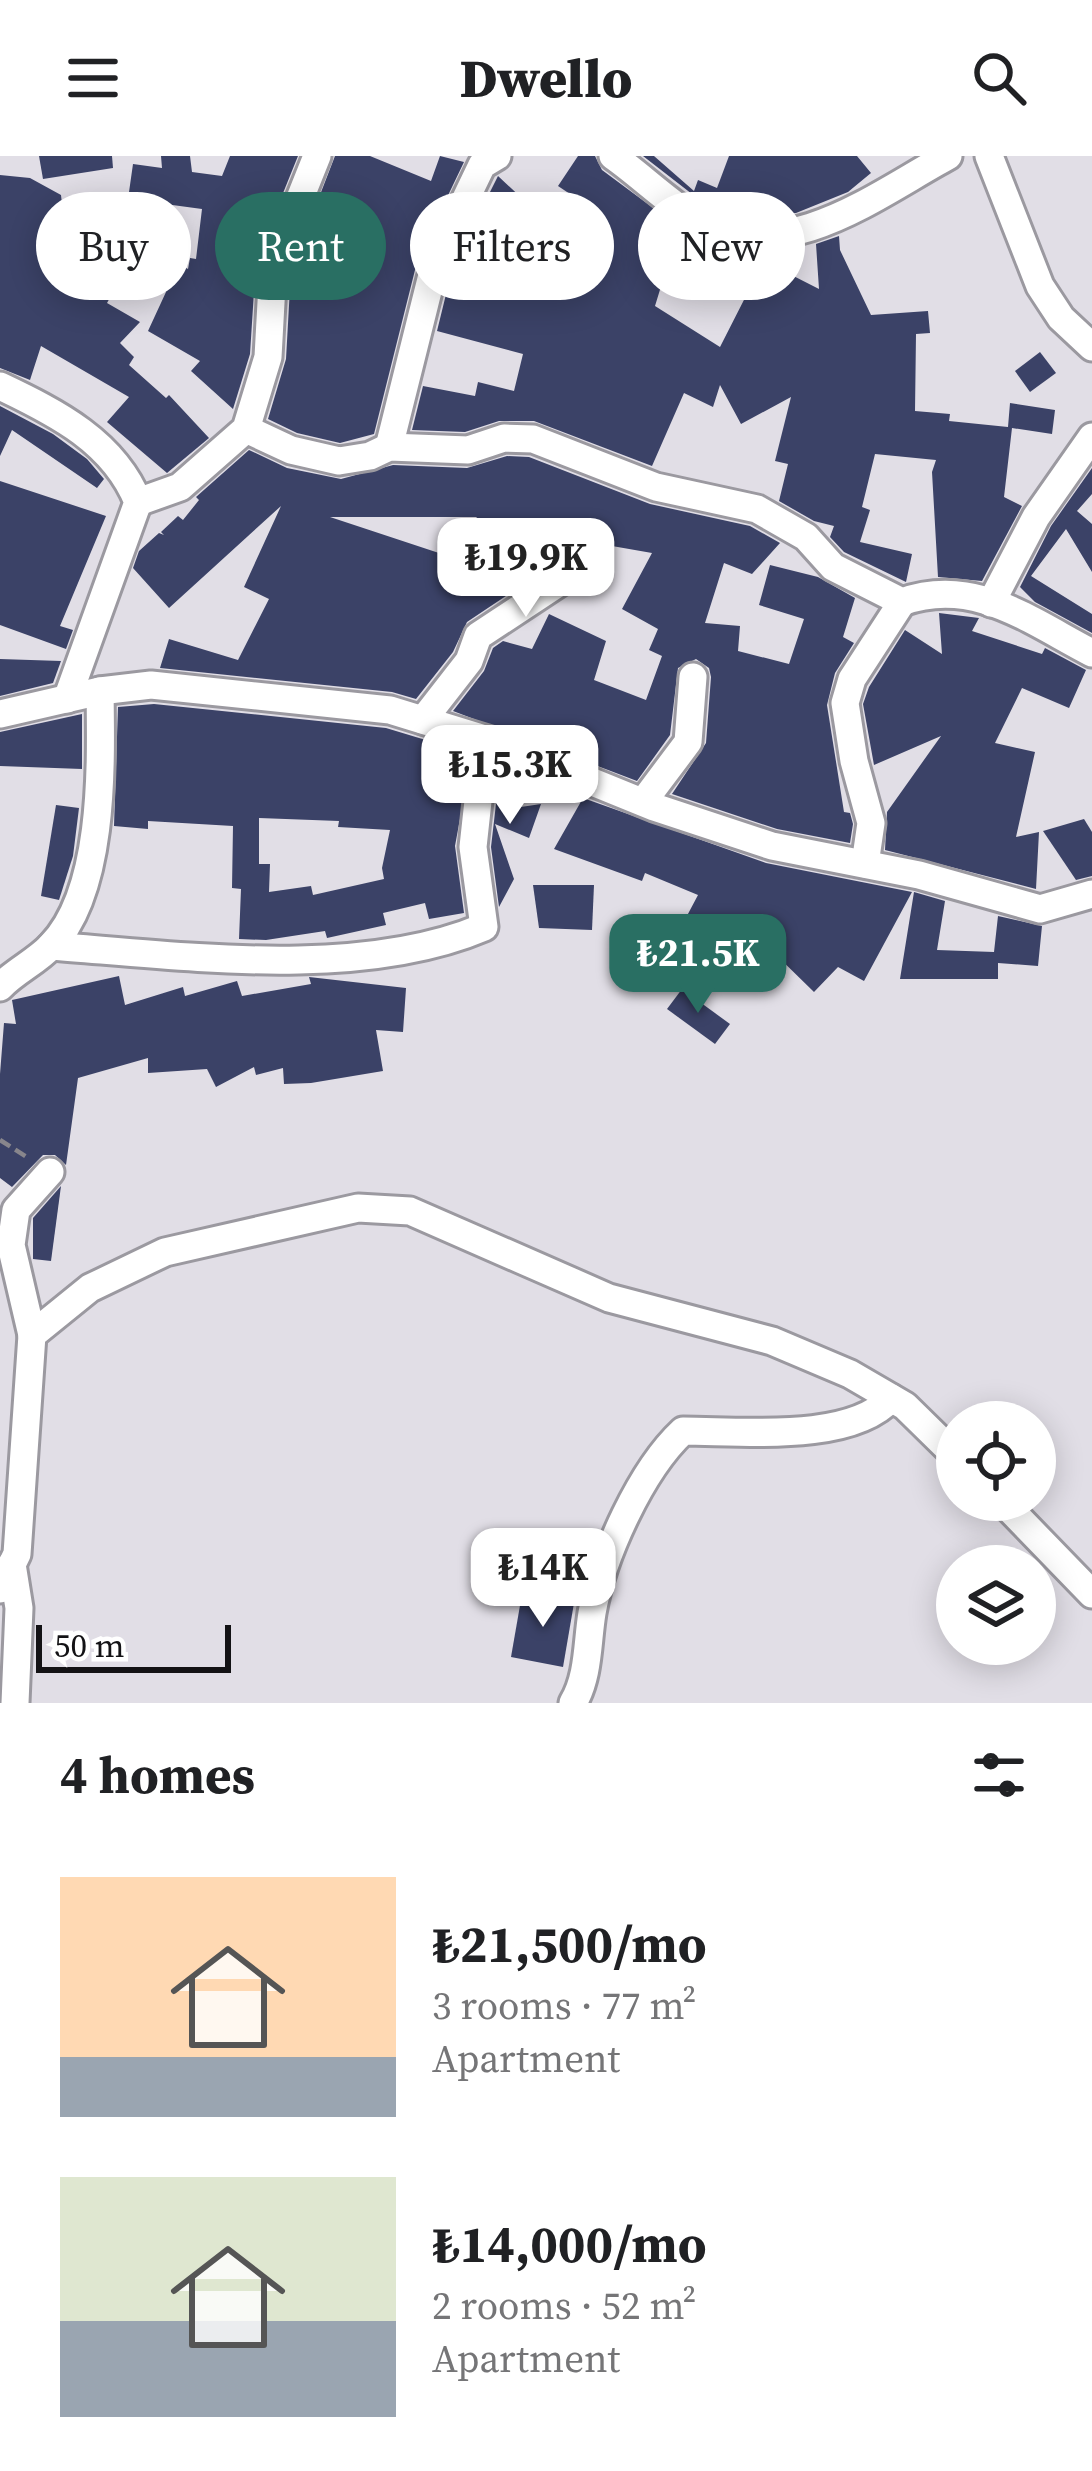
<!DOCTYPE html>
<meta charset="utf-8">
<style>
:root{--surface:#fff;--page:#f6f6f6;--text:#202124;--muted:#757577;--accent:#296f63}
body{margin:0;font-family:"Source Serif 4",serif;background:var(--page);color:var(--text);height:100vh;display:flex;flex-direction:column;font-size:45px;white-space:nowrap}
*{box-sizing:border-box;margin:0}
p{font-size:39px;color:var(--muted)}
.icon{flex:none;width:66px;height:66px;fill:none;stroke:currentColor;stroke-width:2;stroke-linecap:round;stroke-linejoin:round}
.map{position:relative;height:1547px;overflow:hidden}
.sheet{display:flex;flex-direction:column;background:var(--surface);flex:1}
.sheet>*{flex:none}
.banner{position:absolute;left:36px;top:36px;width:1020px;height:108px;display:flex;gap:24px}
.controls{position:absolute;left:936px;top:1245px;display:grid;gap:24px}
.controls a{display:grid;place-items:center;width:120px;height:120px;border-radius:50%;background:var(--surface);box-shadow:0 6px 30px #0003;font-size:60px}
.scale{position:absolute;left:36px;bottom:30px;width:195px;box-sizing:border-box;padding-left:12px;border:6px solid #131215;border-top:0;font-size:33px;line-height:42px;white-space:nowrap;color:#131215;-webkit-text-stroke:9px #fff;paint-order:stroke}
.price{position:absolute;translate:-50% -102px;padding:0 27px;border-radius:24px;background:#fff;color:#222;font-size:39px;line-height:78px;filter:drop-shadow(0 3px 6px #0008)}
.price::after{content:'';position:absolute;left:50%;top:72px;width:36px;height:27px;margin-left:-18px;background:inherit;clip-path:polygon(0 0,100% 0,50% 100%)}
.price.active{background:var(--accent);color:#fff}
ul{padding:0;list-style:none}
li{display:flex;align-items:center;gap:36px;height:300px;padding:0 60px}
li span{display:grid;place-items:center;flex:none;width:336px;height:240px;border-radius:0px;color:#555}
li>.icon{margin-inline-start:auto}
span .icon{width:144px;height:144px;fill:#fffc;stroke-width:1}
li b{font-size:51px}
h2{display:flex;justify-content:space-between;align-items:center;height:144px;padding:0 60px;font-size:51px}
.chip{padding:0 42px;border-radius:54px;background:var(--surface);box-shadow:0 6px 30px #0003;font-size:42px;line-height:108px}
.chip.active{background:var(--accent);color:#fff}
header{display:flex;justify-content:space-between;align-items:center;height:156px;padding:0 60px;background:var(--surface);font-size:54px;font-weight:800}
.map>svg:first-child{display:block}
.building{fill:#3b4267;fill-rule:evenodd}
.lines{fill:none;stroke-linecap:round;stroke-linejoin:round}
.minor-casing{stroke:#9b99a0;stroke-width:33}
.path{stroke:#88868c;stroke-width:4.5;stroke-dasharray:12 6;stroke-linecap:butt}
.minor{stroke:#fff;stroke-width:27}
</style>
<header><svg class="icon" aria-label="menu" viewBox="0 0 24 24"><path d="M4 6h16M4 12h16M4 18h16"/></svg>Dwello<svg class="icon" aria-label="search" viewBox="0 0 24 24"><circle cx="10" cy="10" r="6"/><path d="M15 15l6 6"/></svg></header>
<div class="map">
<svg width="1092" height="1547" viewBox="0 0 1092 1547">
<rect width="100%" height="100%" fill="#e1dee6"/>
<g class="building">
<polygon points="39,0 112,0 113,12 43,23"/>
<polygon points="161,0 190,0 192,16 222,20 230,0 298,0 256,104 250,198 233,253 191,215 200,205 148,175 166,136 126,113 107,147 140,166 120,187 134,201 129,209 166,242 169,239 209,282 167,317 107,266 129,241 41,190 30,224 0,212 0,19 30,22 61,39 63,57 107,66 188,113 190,102 196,103 202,53 128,43 133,8 162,12"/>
<polygon points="335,0 370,0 431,25 440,0 464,6 418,102 374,278 340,287 297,277 268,263 286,203 291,114"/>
<path d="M 578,0 L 595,0 L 602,14 L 695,83 L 731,95 L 757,97 L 756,101 L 819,133 L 816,88 L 839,80 L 840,94 L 871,159 L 928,155 L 930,177 L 916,178 L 915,255 L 950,258 L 949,265 L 1008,271 L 1010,247 L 1055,254 L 1052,278 L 1012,272 L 1004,341 L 1022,350 L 982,425 L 938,421 L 932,316 L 936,304 L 875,298 L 862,351 L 870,354 L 860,386 L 912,398 L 906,426 L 844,396 L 830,381 L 834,370 L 814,365 L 779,345 L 788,308 L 775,305 L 791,241 L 741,268 L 720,229 L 713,251 L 684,237 L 652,310 L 534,265 L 499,265 L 465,276 L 412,274 L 423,230 L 475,240 L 478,226 L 514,235 L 523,198 L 437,175 L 451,118 L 483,126 L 504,92 L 471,74 L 498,20 L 527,47 L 518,58 L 548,82 L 589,93 L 603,60 L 558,30 ZM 674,88 L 749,134 L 720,191 L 655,150 Z"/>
<polygon points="643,0 654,0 694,35 698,24 717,32 729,0 857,0 871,17 848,36 796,57 740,60 701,45"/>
<polygon points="1040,196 1056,217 1030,236 1015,215"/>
<polygon points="0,250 53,278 87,303 104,323 97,332 12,274 0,300"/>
<polygon points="249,294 287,312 341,323 393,309 467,312 507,300 529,301 650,348 750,370 780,387 752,418 724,407 705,467 740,470 738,495 789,508 804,463 759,449 770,409 818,421 855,442 843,481 854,487 835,517 827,549 844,656 850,657 853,668 850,687 777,673 672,638 706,587 711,521 709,512 696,503 678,512 670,579 637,625 453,555 484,515 493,492 503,485 532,493 549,458 606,485 594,524 646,544 662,500 649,494 658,473 622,453 652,397 612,390 591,407 573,398 545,414 476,361 330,361 527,426 467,466 453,496 416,543 392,536 160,512 169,483 238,504 269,443 244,431 281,350 169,452 133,412 139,395 159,377 164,379 161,376 178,360 183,364 199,344 196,341"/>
<polygon points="1092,312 1092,338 1077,355 1092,368 1092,416 1066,373 1031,420 1092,458 1092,477 1035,446 1020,431 1051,370"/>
<polygon points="0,325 106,360 60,470 73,474 66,493 0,469"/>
<polygon points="939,457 979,462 972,475 1042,498 1045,492 1086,514 1069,552 1022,532 995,587 1035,596 1016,681 1039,676 1036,733 885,694 887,656 941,580 874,609 863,548 869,531 905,474 942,498"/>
<polygon points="0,503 61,505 53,527 0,540"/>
<path d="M 154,548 L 386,572 L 472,598 L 455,690 L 464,757 L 429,763 L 425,747 L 383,757 L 386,769 L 327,782 L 325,775 L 266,784 L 239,783 L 241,733 L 232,732 L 233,670 L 148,665 L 148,673 L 114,670 L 118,551 ZM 259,662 L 339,665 L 338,671 L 390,674 L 382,712 L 384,723 L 313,739 L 311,730 L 269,736 L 270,708 L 259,708 Z"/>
<polygon points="82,558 82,613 0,610 0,576"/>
<polygon points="506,610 524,618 514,652 541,648 529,682 495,668 514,723 499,751 491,691 496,648"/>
<polygon points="583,642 766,707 912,736 864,825 838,811 814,836 770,793 752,823 723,806 728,798 680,773 698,739 645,717 642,725 554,693"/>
<polygon points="56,649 79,652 73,700 59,744 41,740"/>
<polygon points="1084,663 1092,676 1092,720 1076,724 1043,675"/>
<polygon points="533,729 594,729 592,774 539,772"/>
<polygon points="914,736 945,745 937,794 994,796 998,760 1042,770 1038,810 998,807 998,823 900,823"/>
<polygon points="119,820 125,849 183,831 185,840 237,825 242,840 311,828 309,821 406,832 403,876 376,874 383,915 311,927 284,928 283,912 256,919 254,911 216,931 207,913 148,917 148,902 78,922 66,1009 55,999 43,999 12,1031 0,1022 0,918 4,867 16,868 12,844"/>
<polygon points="682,833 730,868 715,888 667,853"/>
<polygon points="61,1030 51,1105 33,1103 33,1062"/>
<polygon points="522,1438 574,1447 563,1511 511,1501"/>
</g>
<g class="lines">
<g class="minor-casing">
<g id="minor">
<path d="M 613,0 C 643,21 672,51 704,67 C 790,108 876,39 948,0"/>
<polyline points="989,0 1040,130 1061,162 1092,191"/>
<path d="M 0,230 C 57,257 114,286 138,346 L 67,543"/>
<path d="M 246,273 L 291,294 L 339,305 L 370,300 L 389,291 L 468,294 L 504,282 L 533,283 L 656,331 L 757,353 L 806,381 L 833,411 L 902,446 C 974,420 1030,465 1092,497"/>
<polyline points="389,291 435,107 482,9 497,0"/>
<polyline points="138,346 180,331 246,273 268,201 273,110 317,0"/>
<polyline points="991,447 1036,361 1092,281"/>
<polyline points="0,558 100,535 151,529 390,554 494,586 654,651 772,690 919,719 1040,753 1092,738"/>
<polyline points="423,564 469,505 478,480 575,416"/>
<polyline points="643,646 688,586 693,521"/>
<polyline points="865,708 871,667 854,605 845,547 852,523 902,446"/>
<path d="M 51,790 C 183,800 360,824 484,771 L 473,691 L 478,645 L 494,586"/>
<path d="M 0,831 C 15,815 36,806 51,790 C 105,735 101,606 100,535"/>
<polyline points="32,1179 11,1089 16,1054 50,1016"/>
<polyline points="1001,1344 1092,1438"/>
<polyline points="12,1408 19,1452 15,1547"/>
<polyline points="0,1433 17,1398 32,1179 90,1132 165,1096 358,1052 410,1055 609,1142 772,1185 850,1218 905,1250 957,1301"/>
<path d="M 573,1547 C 589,1520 587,1487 592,1457 C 602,1400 641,1314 683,1275 C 742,1275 851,1287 891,1242"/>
</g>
</g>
<polyline class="path" points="0,984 30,1003"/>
<use href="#minor" class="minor"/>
</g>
</svg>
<div class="controls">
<a><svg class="icon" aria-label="locate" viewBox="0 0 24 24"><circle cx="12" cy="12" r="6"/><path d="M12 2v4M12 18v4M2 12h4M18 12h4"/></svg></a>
<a><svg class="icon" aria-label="layers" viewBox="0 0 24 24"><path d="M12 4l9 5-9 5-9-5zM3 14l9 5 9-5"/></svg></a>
</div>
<div class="scale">50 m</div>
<b class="price" style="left:526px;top:464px">₺19.9K</b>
<b class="price" style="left:510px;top:671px">₺15.3K</b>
<b class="price active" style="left:698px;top:860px">₺21.5K</b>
<b class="price" style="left:543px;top:1474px">₺14K</b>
<div class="banner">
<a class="chip">Buy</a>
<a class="chip active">Rent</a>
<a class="chip">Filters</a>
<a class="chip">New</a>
</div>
</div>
<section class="sheet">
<h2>4 homes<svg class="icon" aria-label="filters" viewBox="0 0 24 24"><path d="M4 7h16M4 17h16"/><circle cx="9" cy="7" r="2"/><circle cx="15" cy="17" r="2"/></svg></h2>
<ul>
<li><span style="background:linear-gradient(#ffd9b3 75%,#9aa5b1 0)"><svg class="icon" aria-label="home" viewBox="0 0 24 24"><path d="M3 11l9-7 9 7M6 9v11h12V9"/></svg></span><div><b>₺21,500/mo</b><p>3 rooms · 77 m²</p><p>Apartment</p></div></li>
<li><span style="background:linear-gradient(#dfe7d0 60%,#9aa5b1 0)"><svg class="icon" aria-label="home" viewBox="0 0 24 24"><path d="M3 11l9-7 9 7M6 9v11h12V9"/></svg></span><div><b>₺14,000/mo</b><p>2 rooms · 52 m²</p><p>Apartment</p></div></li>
</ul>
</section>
